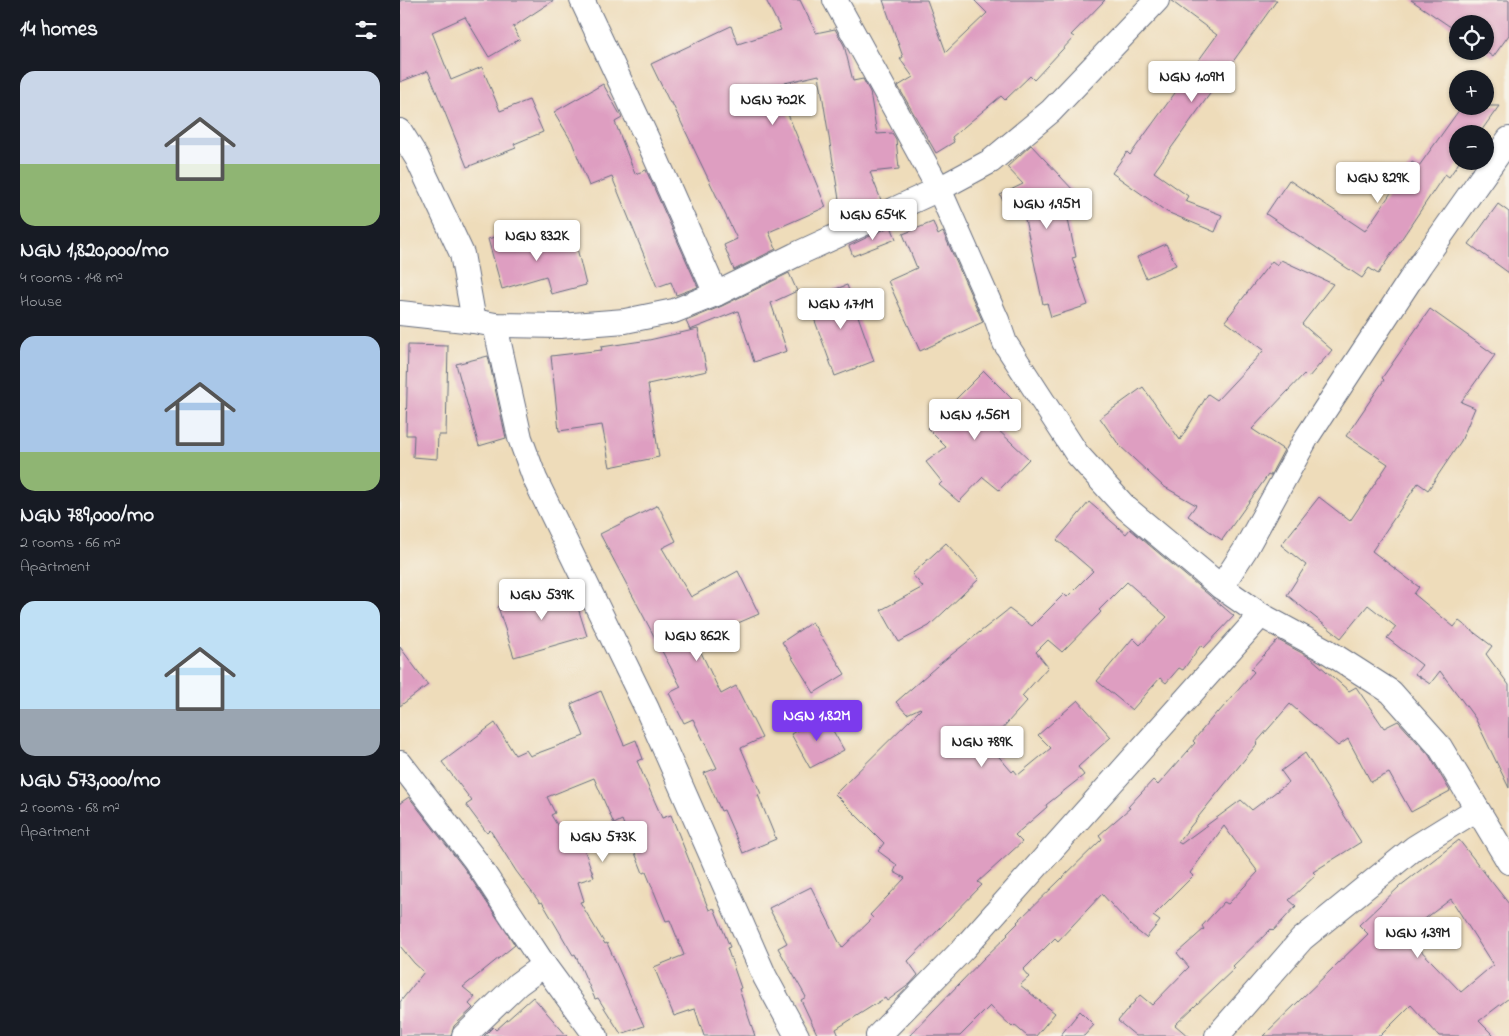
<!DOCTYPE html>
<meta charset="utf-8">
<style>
:root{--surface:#171b24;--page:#242831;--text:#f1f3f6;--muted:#9ea1a6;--accent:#7c3aed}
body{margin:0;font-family:"Indie Flower",sans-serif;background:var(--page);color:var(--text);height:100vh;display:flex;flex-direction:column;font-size:19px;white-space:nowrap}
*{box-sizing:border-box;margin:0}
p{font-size:16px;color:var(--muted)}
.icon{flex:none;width:28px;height:28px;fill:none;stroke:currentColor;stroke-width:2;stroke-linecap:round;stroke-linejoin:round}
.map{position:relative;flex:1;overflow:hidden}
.drawer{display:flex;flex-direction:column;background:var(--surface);width:400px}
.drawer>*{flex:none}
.tools{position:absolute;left:1049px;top:15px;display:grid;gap:10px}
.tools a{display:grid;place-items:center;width:45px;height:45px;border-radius:50%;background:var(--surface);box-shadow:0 1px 4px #0004;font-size:25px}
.price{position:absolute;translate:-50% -42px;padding:0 11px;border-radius:5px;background:#fff;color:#222;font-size:16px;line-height:32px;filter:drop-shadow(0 1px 2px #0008)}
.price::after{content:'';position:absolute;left:50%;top:30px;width:15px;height:11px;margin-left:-8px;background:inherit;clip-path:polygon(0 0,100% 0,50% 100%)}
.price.selected{background:var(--accent);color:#fff}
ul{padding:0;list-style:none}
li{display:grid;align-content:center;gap:10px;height:265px;padding:0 20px}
li span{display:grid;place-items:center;height:155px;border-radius:15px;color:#555}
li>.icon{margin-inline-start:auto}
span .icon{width:90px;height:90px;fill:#fffc;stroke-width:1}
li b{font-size:21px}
h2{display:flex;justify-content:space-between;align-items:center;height:60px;padding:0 20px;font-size:21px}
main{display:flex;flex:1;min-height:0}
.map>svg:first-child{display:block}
.building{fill:#de9ec1;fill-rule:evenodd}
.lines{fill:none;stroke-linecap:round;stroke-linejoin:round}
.street-casing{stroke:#656c7e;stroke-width:26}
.street{stroke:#fff;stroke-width:24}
</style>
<main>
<section class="drawer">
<h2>14 homes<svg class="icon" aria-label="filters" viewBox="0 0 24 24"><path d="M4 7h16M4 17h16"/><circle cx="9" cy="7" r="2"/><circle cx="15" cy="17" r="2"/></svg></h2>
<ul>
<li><span style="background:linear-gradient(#c9d6e8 60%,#8fb573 0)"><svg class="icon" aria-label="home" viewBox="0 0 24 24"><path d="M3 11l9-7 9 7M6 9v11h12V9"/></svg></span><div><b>NGN 1,820,000/mo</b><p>4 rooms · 148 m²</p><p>House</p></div></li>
<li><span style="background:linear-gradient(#a9c7e8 75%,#8fb573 0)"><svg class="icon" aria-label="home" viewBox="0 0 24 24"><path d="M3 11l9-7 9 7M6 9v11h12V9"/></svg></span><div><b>NGN 789,000/mo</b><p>2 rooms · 66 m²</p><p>Apartment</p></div></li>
<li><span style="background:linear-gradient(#bfe0f5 70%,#9aa5b1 0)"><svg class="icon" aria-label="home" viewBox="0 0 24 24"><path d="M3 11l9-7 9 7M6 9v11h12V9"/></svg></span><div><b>NGN 573,000/mo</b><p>2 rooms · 68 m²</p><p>Apartment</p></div></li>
</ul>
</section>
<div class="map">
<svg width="1109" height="1036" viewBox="0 0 1109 1036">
<rect width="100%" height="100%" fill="#f7f3e8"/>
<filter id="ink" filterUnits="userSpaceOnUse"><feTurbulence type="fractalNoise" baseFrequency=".02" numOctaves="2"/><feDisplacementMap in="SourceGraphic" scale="10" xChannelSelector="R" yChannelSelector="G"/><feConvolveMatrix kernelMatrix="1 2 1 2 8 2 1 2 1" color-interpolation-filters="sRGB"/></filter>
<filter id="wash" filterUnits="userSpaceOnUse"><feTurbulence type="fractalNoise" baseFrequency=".0096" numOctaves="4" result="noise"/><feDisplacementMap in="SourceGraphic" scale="20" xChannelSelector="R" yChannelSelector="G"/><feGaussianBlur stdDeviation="1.12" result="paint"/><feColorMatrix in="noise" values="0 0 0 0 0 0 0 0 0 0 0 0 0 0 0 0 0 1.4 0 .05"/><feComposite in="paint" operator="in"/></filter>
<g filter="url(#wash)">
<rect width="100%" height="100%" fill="#eedcba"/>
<g id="blocks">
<g class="building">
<polygon points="0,0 154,0 113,27 120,39 89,57 65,17 32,32 51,80 82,67 100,111 129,100 143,132 114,144 116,148 67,167 28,71 0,82"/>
<polygon points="366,0 400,0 416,33 435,29 444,45 453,81 463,79 470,92 477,134 492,133 496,139 499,169 470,172 481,200 442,218 419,75 376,85 426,207 369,232 376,249 334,270 324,245 337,239 272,103 270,103 251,64 331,26 338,44 381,30"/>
<polygon points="483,0 527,0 546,52 587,13 574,0 705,0 671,35 674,37 634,80 630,76 605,100 601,96 552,137 554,142 536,153 498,86 513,77 500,59 503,57"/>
<polygon points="770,0 877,0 754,172 788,196 785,201 822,215 815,232 767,212 712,173 727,152 730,155 817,35"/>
<polygon points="1011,0 1109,0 1109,35 1093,57 1085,51 1085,24 1058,24 1058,32"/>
<polygon points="203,84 222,118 215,122 235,174 246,170 298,287 276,295 271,282 257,287 212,177 189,186 172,142 154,112"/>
<polygon points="1062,106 1099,106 1079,134 1058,134 1058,161 1060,161 1049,177 1045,174 978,274 969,268 962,278 866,214 889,180 965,231 1012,162 1019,166"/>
<polygon points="631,145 674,191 664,201 676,257 672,258 688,305 651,317 647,303 643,304 623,210 611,216 600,195 623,184 607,167"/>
<polygon points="1098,204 1109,212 1109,273 1069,244"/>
<polygon points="533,222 538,235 543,232 583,322 520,351 488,281 517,268 503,234"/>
<polygon points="491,226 496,239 453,256 449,246"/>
<polygon points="120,229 125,248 174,236 186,285 151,294 146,276 102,289 88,239"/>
<polygon points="766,244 776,265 746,278 737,257"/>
<polygon points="881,260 933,284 902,324 932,350 908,378 904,374 852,429 884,450 870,476 868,475 822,540 788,516 796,505 763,486 719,445 700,418 743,387 780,440 808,394 817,400 864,350 825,321 872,261 877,265"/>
<polygon points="389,273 397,291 371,303 387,351 354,362 338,311 290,330 286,321 322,306"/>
<polygon points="447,285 474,361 435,376 407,299"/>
<polygon points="1030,309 1095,355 1061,402 1075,408 1061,441 1028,490 1018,483 972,551 1019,587 1014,594 1054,627 1059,621 1092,646 1086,654 1109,685 1109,788 1075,718 1040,671 1030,684 1015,674 1022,665 987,638 996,627 968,605 941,638 887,595 906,565 881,545 919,497 950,521 988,464 946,436 984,380 982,378"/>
<polygon points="298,329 307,371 248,384 259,457 210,467 202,425 159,431 151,356 202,350 201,347 249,340"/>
<polygon points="8,345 48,346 46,435 38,435 37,459 13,457 14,435 6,435"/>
<polygon points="88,356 106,438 79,446 56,364"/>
<polygon points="584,371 614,401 597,418 600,421 595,427 629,459 599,490 583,477 559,502 539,485 542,482 526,462 546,447 527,428"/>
<polygon points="689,502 726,534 730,529 834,616 804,648 801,645 783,670 779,668 766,683 760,678 732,710 697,681 733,638 740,645 767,617 727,582 699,610 701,612 662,652 648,640 636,652 648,667 622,696 627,701 588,744 612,772 614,770 618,775 651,748 638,735 678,700 711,737 678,767 684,775 646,805 647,807 615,835 622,842 578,882 582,885 508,961 518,975 510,984 487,1001 485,998 436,1029 439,1036 418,1036 401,1000 406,997 378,948 387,943 369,908 411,887 442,948 473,918 470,915 505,878 494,872 497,865 478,851 484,843 435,794 521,709 520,708 507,714 496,702 537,666 609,609 632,626 664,594 667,597 693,571 657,540"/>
<polygon points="258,505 276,541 262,548 291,597 338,571 359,614 331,626 297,644 321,694 336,686 362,738 341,748 361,794 358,795 376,839 343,853 324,810 321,811 304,773 317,768 293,719 284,723 269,693 281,687 200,534"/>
<polygon points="546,543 579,579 529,626 499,642 481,610 523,587 512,574"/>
<polygon points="171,586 187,636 114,657 98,607"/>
<polygon points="412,622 445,674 414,693 382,642"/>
<polygon points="878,640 911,658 949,691 956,687 984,728 998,721 1029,755 1050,791 1011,812 989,773 971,782 948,739 938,746 890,704 856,743 857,744 778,842 781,844 841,800 852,810 889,782 881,771 905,753 961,842 913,872 916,875 889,900 896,906 873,931 871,929 833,966 835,968 775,1025 788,1036 736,1036 718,1021 740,995 752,1005 789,967 777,953 804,929 802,926 824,902 828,904 858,872 824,826 790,873 793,876 753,916 760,921 746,938 731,926 702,894 658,941 655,938 623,970 629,977 620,985 655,1013 636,1036 627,1036 614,1025 612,1027 590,1006 560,1036 509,1036 584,958 608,935 607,934 618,923 617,922 702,839 699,835 730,808 728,807 753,780 758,785 795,743 793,741 817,712 818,713 854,672 851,669"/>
<polygon points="0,647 28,685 0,706"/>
<polygon points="201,691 224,745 236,740 243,759 237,761 262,818 271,815 309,910 314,908 330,947 327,948 341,988 339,989 355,1036 304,1036 295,1009 274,1016 254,967 284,955 270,920 266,921 246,872 243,873 222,820 214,824 194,778 147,797 155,813 151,815 170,846 182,843 194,877 178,882 184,901 180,902 205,944 207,943 244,1026 221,1034 198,998 195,999 175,954 173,955 142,902 140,903 116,871 90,830 87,833 66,805 72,801 42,762 95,723 115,755 126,750 130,756 184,736 171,704"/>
<polygon points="424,715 444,750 410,768 391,734"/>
<polygon points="9,797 64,868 115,945 63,987 75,997 69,1004 73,1008 54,1026 51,1036 0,1036 0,1002 24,972 14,963 0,946 0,803"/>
<path d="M 1059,840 L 1109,904 L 1109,998 L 1079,1021 L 1094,1036 L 1039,1036 L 1011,1005 L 980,1036 L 863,1036 L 968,934 L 959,925 L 1000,886 ZM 1051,899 L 1093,965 L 1061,992 L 1005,934 Z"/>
<polygon points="133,997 167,1036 84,1036 93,1027 96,1030"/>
<polygon points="680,1011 694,1025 684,1036 660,1036"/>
</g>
</g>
</g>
<g filter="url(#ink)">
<use href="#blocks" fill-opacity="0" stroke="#656c7e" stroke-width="1"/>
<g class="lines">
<g class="street-casing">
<g id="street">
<polyline points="182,0 250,145 316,294"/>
<polyline points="435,0 539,189 597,320 605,343 677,454 726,508 821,587 861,615 927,651 991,692 1040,747 1109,862"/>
<polyline points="0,131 17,158 62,254 74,321"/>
<polyline points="0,313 74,321 95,325 160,326 225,321 274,311 316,294 395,255 539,189 591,161 651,111 757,0"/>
<polyline points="95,325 120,438 135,479 247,709 365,977 397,1036"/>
<polyline points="821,587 845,550 907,437 1020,265 1109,139"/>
<polyline points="0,763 75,860 144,965 196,1036"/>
<polyline points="64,1036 118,984 144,965"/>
<polyline points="478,1036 564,948 861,615"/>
<polyline points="817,1036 902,939 1014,848 1077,809"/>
</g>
</g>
<use href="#street" class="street"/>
</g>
</g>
</svg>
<div class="tools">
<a><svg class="icon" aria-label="locate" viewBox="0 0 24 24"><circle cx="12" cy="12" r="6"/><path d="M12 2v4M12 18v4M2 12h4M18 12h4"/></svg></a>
<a>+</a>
<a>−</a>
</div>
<b class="price" style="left:792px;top:103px">NGN 1.09M</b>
<b class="price" style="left:373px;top:126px">NGN 702K</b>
<b class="price" style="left:978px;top:204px">NGN 829K</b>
<b class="price" style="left:647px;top:230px">NGN 1.95M</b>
<b class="price" style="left:473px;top:241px">NGN 654K</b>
<b class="price" style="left:137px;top:262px">NGN 832K</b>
<b class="price" style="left:441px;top:330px">NGN 1.71M</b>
<b class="price" style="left:575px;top:441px">NGN 1.56M</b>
<b class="price" style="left:142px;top:621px">NGN 539K</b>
<b class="price" style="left:297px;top:662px">NGN 862K</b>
<b class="price selected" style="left:417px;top:742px">NGN 1.82M</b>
<b class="price" style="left:582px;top:768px">NGN 789K</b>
<b class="price" style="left:203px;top:863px">NGN 573K</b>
<b class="price" style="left:1018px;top:959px">NGN 1.39M</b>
</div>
</main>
